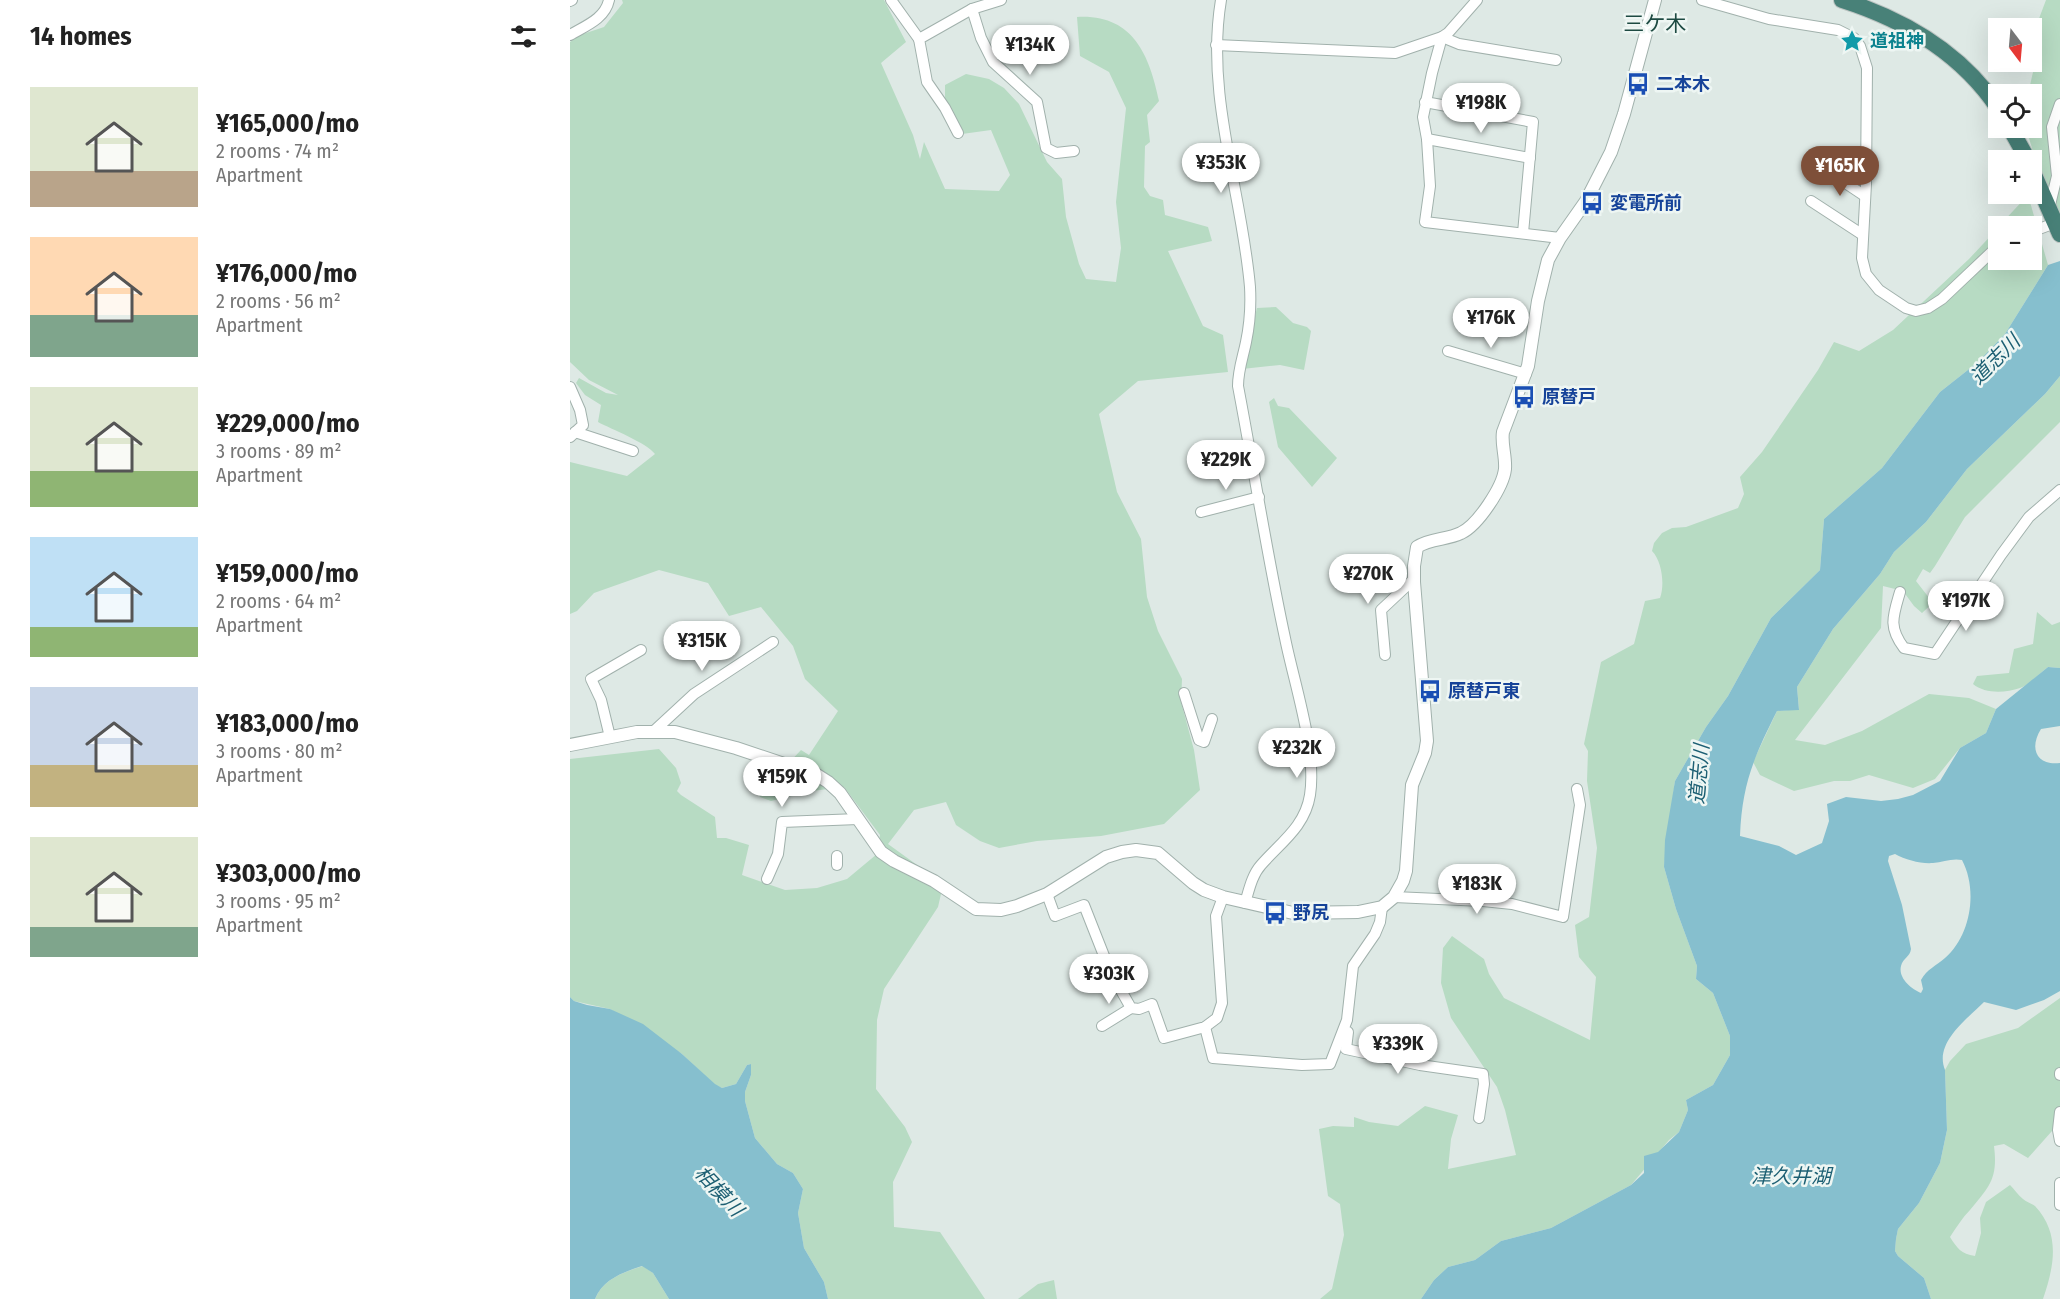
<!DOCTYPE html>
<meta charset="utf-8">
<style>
:root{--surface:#fff;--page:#f6f6f6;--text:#222;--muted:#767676;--accent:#7e4f39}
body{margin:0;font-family:"Fira Sans Condensed","Noto Sans JP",sans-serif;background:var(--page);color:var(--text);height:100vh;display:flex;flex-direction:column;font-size:22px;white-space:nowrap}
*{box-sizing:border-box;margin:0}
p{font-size:20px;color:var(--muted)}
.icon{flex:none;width:33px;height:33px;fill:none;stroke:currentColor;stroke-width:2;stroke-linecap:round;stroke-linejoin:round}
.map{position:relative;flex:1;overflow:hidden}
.sheet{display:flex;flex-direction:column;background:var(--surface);width:570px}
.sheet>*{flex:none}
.needle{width:39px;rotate:164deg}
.buttons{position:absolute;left:1418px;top:18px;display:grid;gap:12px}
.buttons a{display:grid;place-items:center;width:54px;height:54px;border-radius:0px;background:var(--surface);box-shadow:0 6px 24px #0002;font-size:30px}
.price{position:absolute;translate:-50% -51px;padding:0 14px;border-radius:21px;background:#fff;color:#222;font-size:20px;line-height:39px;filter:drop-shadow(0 2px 3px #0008)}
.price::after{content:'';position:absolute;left:50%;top:36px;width:18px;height:14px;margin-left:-9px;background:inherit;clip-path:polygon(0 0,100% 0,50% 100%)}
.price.selected{background:var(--accent);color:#fff}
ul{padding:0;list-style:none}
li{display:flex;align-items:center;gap:18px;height:150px;padding:0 30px}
li span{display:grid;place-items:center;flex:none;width:168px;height:120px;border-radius:0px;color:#555}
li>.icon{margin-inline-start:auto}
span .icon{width:72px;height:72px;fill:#fffc;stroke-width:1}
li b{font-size:26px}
h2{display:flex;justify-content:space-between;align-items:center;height:72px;padding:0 30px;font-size:26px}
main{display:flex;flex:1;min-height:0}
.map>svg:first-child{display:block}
.green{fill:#b7dbc3}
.water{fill:#86bfce;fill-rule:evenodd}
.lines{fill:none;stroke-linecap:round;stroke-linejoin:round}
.minor-casing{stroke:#a1b1ac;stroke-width:12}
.tertiary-casing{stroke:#a1b1ac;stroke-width:14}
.trunk-casing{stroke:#bcc4c2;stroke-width:18}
.minor{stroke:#fff;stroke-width:10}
.tertiary{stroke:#fff;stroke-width:12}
.trunk{stroke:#488178;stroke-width:16}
.labels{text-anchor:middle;stroke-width:5;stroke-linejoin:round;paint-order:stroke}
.culture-label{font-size:18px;font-weight:bold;fill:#0d838f;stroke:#eef6f3;text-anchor:start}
.transit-label{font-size:18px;font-weight:bold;fill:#164399;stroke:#eef6f3;text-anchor:start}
.water-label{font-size:20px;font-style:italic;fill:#1c5f73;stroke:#eef6f3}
.quarter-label{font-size:21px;fill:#1d4a42;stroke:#eef6f3}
</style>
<main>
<section class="sheet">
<h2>14 homes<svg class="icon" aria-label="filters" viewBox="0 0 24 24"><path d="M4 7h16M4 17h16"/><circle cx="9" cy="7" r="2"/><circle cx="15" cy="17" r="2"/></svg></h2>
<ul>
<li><span style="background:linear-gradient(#dfe7d0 70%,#b9a48a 0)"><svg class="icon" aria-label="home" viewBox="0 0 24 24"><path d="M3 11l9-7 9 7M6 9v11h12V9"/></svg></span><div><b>¥165,000/mo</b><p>2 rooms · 74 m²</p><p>Apartment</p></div></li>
<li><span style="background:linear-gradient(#ffd9b3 65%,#7fa58c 0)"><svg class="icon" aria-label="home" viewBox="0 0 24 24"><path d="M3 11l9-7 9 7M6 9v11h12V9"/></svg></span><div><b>¥176,000/mo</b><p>2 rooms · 56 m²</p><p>Apartment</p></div></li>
<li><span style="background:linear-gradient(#dfe7d0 70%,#8fb573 0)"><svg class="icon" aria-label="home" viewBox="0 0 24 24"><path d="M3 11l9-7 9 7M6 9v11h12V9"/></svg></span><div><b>¥229,000/mo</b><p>3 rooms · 89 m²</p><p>Apartment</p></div></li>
<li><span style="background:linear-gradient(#bfe0f5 75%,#8fb573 0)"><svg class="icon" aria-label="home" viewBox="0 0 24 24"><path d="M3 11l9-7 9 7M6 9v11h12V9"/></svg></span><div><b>¥159,000/mo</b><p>2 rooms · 64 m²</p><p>Apartment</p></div></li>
<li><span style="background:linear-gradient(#c9d6e8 65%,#c2b280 0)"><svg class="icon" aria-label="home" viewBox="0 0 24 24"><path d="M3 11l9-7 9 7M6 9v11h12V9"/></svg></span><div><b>¥183,000/mo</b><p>3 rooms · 80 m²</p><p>Apartment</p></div></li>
<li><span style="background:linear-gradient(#dfe7d0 75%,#7fa58c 0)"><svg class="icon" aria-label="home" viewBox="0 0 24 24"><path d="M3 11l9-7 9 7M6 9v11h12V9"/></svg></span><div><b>¥303,000/mo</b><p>3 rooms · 95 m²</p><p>Apartment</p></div></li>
</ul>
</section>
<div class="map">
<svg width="1490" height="1299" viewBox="0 0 1490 1299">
<rect width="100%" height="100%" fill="#dee9e5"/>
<g class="green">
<path d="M 52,0 L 314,0 L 336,42 L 311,63 L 343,135 L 350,159 L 354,142 L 375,189 L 429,191 L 440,175 L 421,130 L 392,134 L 375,99 L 375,85 L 396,74 L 419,79 L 434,88 L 449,104 L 477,162 L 492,179 L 496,217 L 509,264 L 516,279 L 546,282 L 551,248 L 546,202 L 556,108 L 539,72 L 510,56 L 507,17 C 562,14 579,53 589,101 L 577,115 L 580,142 L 575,146 L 574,187 L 580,196 L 593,200 L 595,215 L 638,227 L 642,241 L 598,251 L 633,326 L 653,335 L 658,372 L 568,381 L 529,414 L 547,492 L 571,539 L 577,597 L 588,631 L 612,679 L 611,702 L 624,750 L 630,790 L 594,824 L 531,836 L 467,841 L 429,848 L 410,841 L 386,825 L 376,802 L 344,810 L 318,844 L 365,878 L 371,894 L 368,907 L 314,989 L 307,1020 L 306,1089 L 335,1127 L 342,1142 L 323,1182 L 324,1227 L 370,1232 L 415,1299 L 258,1299 L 254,1282 L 234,1248 L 228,1213 L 233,1189 L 223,1173 L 207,1164 L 185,1138 L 175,1101 L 175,1092 L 181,1075 L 181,1064 L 177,1065 L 166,1084 L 152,1088 L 145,1085 L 112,1054 L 40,1009 L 4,1001 L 0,997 L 0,759 L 89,749 L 106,768 L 111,783 L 107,791 L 111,795 L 145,817 L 147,838 L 156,838 L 179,845 L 172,875 L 215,890 L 247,888 L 277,879 L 307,854 L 310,835 L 274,787 L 242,791 L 201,801 L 190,797 C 183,782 184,775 192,760 L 213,769 L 231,750 L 239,755 L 268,711 L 235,679 L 223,646 L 191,607 L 159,616 L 138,583 L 89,570 L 24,593 L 7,611 L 0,614 L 0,462 L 57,476 L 85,454 C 77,443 41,429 28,422 L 31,405 L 15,395 L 6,383 L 9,378 L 36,393 L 48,395 L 19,380 L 0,362 L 0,42 L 10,35 L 34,27 L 53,3 Z"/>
<polygon points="1476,0 1490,0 1490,225 1469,172 1456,128 1461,128 1461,94 1458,94 1466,59 1461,40"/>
<path d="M 1458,195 L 1478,265 L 1435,334 L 1408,362 L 1370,392 L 1312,468 L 1254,519 L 1250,570 L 1201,618 L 1158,696 L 1136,727 L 1105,781 L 1094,867 L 1106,909 L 1127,966 L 1126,979 L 1143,993 L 1160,1036 L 1160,1055 L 1143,1085 L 1116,1100 L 1118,1110 L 1109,1132 L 1099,1140 L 1061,1185 L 981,1228 L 931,1241 L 905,1260 L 878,1267 L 864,1280 L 851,1299 L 750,1299 L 762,1289 L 774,1235 L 770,1204 L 758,1196 L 749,1129 L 763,1126 L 784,1127 L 784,1117 L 799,1122 L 828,1126 L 855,1106 L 888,1115 L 881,1139 L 878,1169 L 946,1155 L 935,1110 L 927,1087 L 881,1018 L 871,983 L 873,948 L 882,936 L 914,959 L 919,974 L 934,998 L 1020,1040 L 1026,977 L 1009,957 L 1005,925 L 1019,917 L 1027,848 L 1017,781 L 1018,751 L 1014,744 L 1031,662 L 1064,644 L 1075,601 L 1090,598 C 1095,585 1092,561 1082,551 L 1084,543 L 1092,533 L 1102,528 L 1116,527 L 1168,508 L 1174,494 L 1170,477 L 1192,452 L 1248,370 L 1264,342 L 1289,351 L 1323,330 L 1399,259 L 1428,228 L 1428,260 L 1461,260 L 1461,226 L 1429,226 Z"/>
<polygon points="706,307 723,323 737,327 741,331 734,370 710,365 672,369 687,308"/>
<polygon points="1490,376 1490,422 1395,517 1365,566 1360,573 1353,569 1346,581 1360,599 1367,599 1352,613 1344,606 1333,591 1313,586 1311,628 1225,740 1255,745 1292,731 1359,694 1399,698 1426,709 1416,733 1390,748 1365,779 1343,788 1299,775 1280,781 1264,781 1224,791 1190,775 1183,762 1207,711 1229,709 1227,687 1263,629 1310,574 1324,552 1356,522 1397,469 1475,394"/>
<polygon points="704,398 708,406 719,408 767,458 742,487 708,447 699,402"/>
<path d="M 1467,612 L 1482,625 L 1490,622 L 1490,668 L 1478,667 C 1470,673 1460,684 1450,688 C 1435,693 1415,694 1403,684 L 1407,676 L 1439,673 L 1444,649 L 1463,644 Z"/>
<path d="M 1490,998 L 1490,1122 L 1458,1158 L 1434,1144 L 1424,1146 C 1428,1178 1420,1186 1400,1210 C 1392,1218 1386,1228 1380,1237 C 1387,1248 1391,1254 1405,1256 L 1411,1233 L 1410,1218 L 1416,1202 L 1440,1185 C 1444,1189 1448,1195 1453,1199 C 1456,1202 1461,1203 1465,1206 C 1490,1233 1485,1264 1473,1299 L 1361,1299 L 1354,1278 L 1328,1256 L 1325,1251 L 1326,1239 L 1328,1229 L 1349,1203 L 1370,1163 L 1377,1130 L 1375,1070 L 1380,1061 L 1396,1044 L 1448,1028 Z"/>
<path d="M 73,1266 L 83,1273 L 99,1299 L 25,1299 C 33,1279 54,1272 73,1266 Z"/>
<polygon points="484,1280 487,1299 448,1299 468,1284"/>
</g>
<g class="water">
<path d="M 1490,261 L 1490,376 L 1475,394 L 1397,469 L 1356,522 L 1324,552 L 1310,574 L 1263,629 L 1227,687 L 1229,710 L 1207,711 C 1184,757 1172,784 1170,836 L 1209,846 L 1226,855 L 1252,843 L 1259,821 L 1257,804 L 1276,797 L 1311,801 L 1328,799 L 1343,795 L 1370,781 L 1390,748 L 1416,733 L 1426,709 L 1478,667 L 1490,668 L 1490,726 L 1471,729 C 1459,748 1466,766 1490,763 L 1490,991 L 1474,1000 L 1446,1010 L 1414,1002 C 1396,1020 1364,1043 1375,1070 L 1377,1130 L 1370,1163 L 1349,1203 L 1328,1229 L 1326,1239 L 1325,1251 L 1328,1256 L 1354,1278 L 1361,1299 L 851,1299 L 864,1280 L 878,1267 L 905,1260 L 931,1241 L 981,1228 L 1061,1185 L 1074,1173 L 1074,1156 L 1088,1152 L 1109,1132 L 1118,1110 L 1116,1100 L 1143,1085 L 1160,1055 L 1160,1036 L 1143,993 L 1126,979 L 1127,966 L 1106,909 L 1094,867 L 1095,840 L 1105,781 L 1136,727 L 1158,696 L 1201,618 L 1250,570 L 1254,519 L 1312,468 L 1370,392 L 1408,362 L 1435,334 L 1478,265 ZM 1325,854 C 1336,860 1351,864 1363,863 C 1373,862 1382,858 1392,860 C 1408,890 1401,935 1375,958 C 1366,966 1357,969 1351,980 L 1353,989 L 1351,993 C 1341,989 1328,978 1331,966 C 1333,958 1340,957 1341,949 L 1332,905 L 1318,861 L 1319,856 Z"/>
<path d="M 0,997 L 4,1001 L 17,1005 L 40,1009 L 73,1024 L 112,1054 L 145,1084 L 152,1088 L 166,1084 L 177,1065 L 181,1064 L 181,1075 L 175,1092 L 175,1101 L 185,1138 L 207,1164 L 223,1173 L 233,1189 L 228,1213 L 234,1248 L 254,1282 L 258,1299 L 99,1299 L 83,1273 L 72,1266 C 54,1272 33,1279 25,1299 L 0,1299 Z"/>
</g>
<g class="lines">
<g class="minor-casing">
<g id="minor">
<polyline points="321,0 349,39"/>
<path d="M 651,0 C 635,95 672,192 680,287 C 681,305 680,323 676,342 C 673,357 668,370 668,386 C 684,470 697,555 715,638 C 724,683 747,751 740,795 C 735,827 710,843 691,865 C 682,875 679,890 675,903"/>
<polyline points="1132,0 1199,19 1268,30 1284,38 1290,46 1297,68 1296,184 1292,258 1296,274 1309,290 1336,308 1346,311 1358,308 1372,299 1428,246"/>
<polyline points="0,1 2,0"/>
<polyline points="402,9 411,38 423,62 467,102 476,148 486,153 504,151"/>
<path d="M 0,35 C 15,26 35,19 39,0"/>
<polyline points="872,37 862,73 853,117 857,139 860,186 855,222 990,238"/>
<polyline points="872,37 889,44 986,60"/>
<polyline points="646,45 825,53 872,37 878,33 907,0"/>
<polyline points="855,102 963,122 953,233"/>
<polyline points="388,133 375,108 357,82 349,39 402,9 431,0"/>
<polyline points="857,139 960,158"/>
<polyline points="1262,174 1295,196"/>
<polyline points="1241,201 1293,235"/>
<polyline points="1479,209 1487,176 1482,127 1490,104"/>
<polyline points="1461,232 1485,223"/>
<polyline points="878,351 956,374"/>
<polyline points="0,387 10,410 13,425 0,437"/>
<polyline points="5,432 63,451"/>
<polyline points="631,512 689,497"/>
<path d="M 1330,592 C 1323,616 1318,627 1334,648 L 1365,654 L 1431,555 L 1459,517 L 1490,490"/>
<polyline points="815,655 811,610 844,579"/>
<polyline points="614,693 629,740 634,742 642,719"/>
<polyline points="84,731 124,694 203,642"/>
<polyline points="40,737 31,700 21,679 71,650"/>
<polyline points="267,865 267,856"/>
<polyline points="197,879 208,854 212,822 288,819"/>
<polyline points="477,894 485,916 514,905 540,971 561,1008 569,1009 582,1004 594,1038 635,1027 647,1018 652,1003 646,916 653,897"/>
<polyline points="824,897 913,901 942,904 993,917 1010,805 1007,789"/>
<polyline points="532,1026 561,1008"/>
<polyline points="635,1027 643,1058 732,1065 760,1064 777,1020 783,966 805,934 810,922 812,907"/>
<polyline points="778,1032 776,1049 850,1065 913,1074 914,1084 909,1118"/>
<polyline points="1490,1073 1490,1075"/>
<polyline points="1490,1112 1488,1130 1490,1141"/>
<polyline points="1490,1183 1490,1205"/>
</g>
</g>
<g class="tertiary-casing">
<path id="tertiary" d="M 0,745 L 67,732 L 105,732 L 166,748 L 247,775 L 258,782 L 270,793 L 311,852 L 324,861 L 364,881 L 406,909 L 431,910 L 447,906 L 477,894 L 536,857 L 552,852 L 566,850 L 588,853 L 623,883 L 634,890 L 653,897 L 723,913 L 788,912 L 812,907 L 824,897 L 833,881 L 836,871 L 842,785 L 855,753 L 857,741 L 844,582 L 844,566 L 847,547 C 860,538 877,540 891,533 C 908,525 933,487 935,469 C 936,456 931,444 933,432 L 958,366 L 968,301 L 978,260 L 990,238 L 1016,201 L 1041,152 L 1054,114 L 1085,0"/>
</g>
<g class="trunk-casing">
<g id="trunk">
<path d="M 1272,0 C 1335,20 1391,53 1428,108"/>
<polyline points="1440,128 1458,160"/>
<polyline points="1461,168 1490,234"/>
</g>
</g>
<use href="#minor" class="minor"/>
<use href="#tertiary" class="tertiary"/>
<use href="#trunk" class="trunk"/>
</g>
<defs>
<g id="sight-bare" transform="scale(1.8)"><path d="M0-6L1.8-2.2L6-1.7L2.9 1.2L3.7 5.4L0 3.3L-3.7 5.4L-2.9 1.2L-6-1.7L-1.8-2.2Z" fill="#0f9aa8" stroke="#eef6f3" stroke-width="2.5" paint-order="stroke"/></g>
<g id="bus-bare" transform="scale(1.8)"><path d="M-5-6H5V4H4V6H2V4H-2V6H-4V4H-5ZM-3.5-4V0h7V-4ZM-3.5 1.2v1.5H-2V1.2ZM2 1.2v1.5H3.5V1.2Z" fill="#1a4fb4" stroke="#eef6f3" stroke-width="2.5" paint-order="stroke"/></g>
</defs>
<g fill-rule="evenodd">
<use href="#sight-bare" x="1282" y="41"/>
<use href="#bus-bare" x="1068" y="84"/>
<use href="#bus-bare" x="1022" y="203"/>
<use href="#bus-bare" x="954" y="397"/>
<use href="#bus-bare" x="860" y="691"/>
<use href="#bus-bare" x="705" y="913"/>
</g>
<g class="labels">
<g class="culture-label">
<text x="1300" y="47">道祖神</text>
</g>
<g class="transit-label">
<text x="1086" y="90">二本木</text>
<text x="1040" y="209">変電所前</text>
<text x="972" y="403">原替戸</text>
<text x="878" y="697">原替戸東</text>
<text x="723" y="919">野尻</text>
</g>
<g class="water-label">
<text transform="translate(1425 359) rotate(-45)" y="7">道志川</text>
<text transform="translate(1129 774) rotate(-85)" y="7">道志川</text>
<text x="1221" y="1183">津久井湖</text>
<text transform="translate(149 1191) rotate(47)" y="7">相模川</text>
</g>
<g class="quarter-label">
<text x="1085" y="31">三ケ木</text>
</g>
</g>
</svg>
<div class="buttons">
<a><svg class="needle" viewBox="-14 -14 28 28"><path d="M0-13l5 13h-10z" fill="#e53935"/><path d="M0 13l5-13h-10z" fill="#767676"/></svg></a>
<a><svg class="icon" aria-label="locate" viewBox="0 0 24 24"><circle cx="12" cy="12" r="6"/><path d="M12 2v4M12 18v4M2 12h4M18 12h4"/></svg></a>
<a>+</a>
<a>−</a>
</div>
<b class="price" style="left:460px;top:76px">¥134K</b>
<b class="price" style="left:911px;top:134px">¥198K</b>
<b class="price" style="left:651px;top:194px">¥353K</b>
<b class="price selected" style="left:1270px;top:197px">¥165K</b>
<b class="price" style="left:921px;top:349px">¥176K</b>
<b class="price" style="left:656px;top:491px">¥229K</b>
<b class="price" style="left:798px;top:605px">¥270K</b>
<b class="price" style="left:1396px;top:632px">¥197K</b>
<b class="price" style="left:132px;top:672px">¥315K</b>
<b class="price" style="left:727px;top:779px">¥232K</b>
<b class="price" style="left:212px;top:808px">¥159K</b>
<b class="price" style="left:907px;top:915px">¥183K</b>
<b class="price" style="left:539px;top:1005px">¥303K</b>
<b class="price" style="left:828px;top:1075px">¥339K</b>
</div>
</main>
